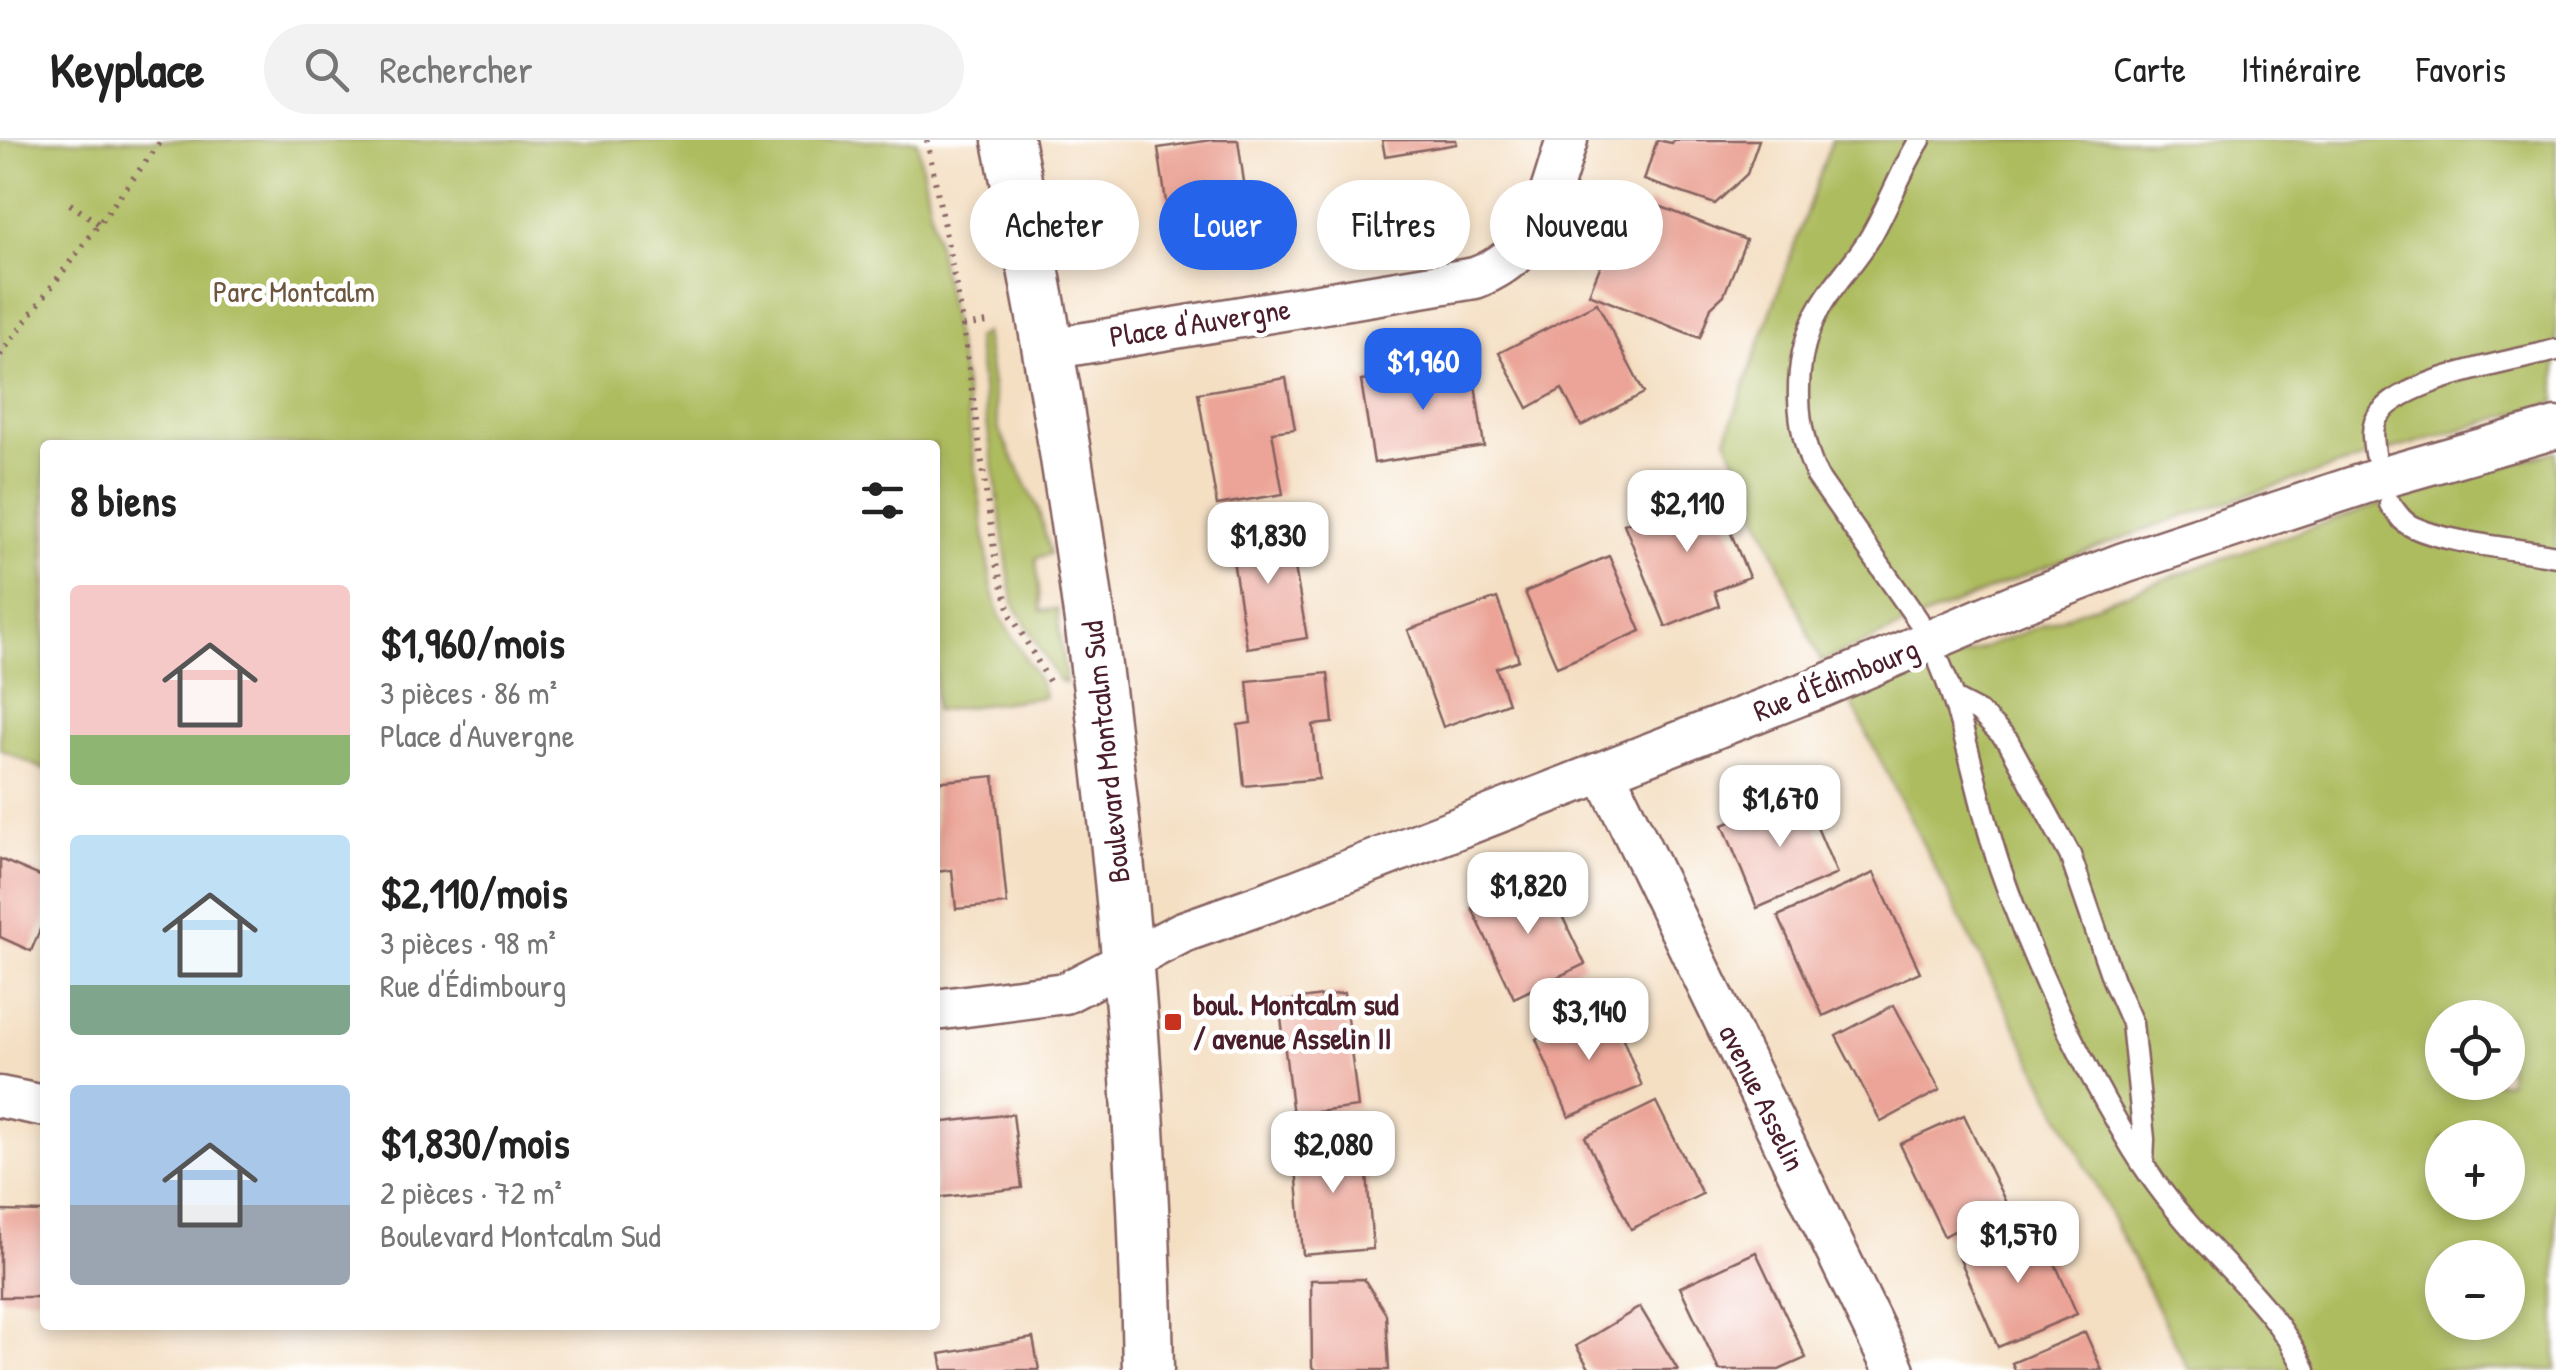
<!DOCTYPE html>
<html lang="fr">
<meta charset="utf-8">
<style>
:root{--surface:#fff;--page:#f2f2f2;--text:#222;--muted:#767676;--line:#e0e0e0;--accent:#2563eb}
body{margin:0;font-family:"Patrick Hand",sans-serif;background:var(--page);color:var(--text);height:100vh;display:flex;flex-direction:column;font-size:38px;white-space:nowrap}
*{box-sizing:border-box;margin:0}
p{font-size:32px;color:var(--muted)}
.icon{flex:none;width:55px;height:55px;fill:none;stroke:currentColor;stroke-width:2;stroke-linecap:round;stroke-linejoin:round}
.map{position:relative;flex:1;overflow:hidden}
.sheet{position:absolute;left:40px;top:300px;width:900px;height:890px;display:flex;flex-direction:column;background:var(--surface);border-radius:10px;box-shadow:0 5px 15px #0003}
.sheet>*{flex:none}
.top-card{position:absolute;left:970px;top:40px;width:950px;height:90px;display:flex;gap:20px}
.controls{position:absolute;left:2425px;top:860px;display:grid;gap:20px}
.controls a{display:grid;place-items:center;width:100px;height:100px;border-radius:50%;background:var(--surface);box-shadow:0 5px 15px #0003;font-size:50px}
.price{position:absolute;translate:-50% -85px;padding:0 22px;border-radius:20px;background:#fff;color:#222;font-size:32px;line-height:65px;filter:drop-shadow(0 2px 5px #0008)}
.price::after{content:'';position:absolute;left:50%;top:60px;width:30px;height:22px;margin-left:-15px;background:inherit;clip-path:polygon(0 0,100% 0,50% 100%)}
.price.active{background:var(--accent);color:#fff}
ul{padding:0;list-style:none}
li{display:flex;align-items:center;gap:30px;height:250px;padding:0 30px}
li span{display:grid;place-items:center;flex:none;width:280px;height:200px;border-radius:10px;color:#555}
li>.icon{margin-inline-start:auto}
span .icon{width:120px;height:120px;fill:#fffc;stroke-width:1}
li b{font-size:42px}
h2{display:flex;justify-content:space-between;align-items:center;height:120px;padding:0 30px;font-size:42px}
.chip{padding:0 35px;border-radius:45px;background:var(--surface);box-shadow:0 5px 15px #0003;font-size:35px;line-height:90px}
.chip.active{background:var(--accent);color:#fff}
header{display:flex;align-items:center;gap:60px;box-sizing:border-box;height:140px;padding:0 50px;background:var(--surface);border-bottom:2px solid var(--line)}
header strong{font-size:48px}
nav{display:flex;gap:55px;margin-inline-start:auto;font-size:35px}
.search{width:700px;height:90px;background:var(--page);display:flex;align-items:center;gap:25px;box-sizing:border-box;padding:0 35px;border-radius:55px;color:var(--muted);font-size:38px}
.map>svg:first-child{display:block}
.green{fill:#adbc5f;stroke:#7c6e45;stroke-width:2.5;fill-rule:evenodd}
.building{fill:#eba497}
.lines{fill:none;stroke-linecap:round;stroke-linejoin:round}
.service-casing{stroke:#866260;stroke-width:25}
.minor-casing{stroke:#866260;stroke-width:45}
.tertiary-casing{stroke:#866260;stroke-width:55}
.path{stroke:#866260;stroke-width:6;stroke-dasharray:2.5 8;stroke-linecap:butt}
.service{stroke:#fff;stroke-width:20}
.minor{stroke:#fff;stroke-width:40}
.tertiary{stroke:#fff;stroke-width:50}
.poi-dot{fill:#c8321e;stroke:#fff;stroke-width:4}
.labels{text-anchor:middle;stroke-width:9;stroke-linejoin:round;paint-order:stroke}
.park-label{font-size:30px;fill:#6d563d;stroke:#fff}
.street-label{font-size:30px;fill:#4a1f2b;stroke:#fff}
.poi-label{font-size:30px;font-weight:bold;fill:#4a1f2b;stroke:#fff;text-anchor:start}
</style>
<header>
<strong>Keyplace</strong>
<div class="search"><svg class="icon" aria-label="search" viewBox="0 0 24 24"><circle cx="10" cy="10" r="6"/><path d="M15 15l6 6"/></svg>Rechercher</div>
<nav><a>Carte</a><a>Itinéraire</a><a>Favoris</a></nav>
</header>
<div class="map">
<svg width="2556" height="1230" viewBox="0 0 2556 1230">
<rect width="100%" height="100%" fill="#fff"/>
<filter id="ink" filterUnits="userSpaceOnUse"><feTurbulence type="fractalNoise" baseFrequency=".01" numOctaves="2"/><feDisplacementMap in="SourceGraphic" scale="20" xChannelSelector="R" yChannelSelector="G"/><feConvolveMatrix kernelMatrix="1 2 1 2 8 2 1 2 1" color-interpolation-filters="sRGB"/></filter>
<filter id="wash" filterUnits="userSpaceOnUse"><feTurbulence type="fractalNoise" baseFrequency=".0048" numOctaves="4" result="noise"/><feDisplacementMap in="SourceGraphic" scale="40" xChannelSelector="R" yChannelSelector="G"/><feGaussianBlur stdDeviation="2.25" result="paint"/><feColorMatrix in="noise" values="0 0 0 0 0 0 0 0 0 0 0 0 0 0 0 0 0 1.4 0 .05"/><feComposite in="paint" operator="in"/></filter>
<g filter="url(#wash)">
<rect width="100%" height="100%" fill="#f4dfc3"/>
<g class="green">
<polygon points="0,0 917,0 964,245 991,443 999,474 1039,541 1045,557 935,571 935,305 45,305 45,630 0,609"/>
<path d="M 1832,0 L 2556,0 L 2556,262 C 2381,312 2207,364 2038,430 C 1965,459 1893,491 1821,522 L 1726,298 Z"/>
<polygon points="984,193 999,290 1038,368 1050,414 1036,418 1041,471 1057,469 1066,543 1058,540 1015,466 1011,450 975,198"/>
<path d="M 2556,311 L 2556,1230 L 2189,1230 L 1850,560 C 2083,468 2315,379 2556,311 ZM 2442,878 L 2508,878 L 2508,942 L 2442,942 ZM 2442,998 L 2508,998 L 2508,1062 L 2442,1062 ZM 2442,1118 L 2508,1118 L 2508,1182 L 2442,1182 Z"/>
</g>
<g id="blocks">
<g class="building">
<polygon points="1211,0 1238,0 1252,98 1173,109 1158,8"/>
<polygon points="1382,0 1456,0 1457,4 1385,16"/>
<polygon points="1657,0 1672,3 1674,0 1759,0 1747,34 1715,64 1644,40"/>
<polygon points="1649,62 1746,100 1724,155 1711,167 1700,198 1589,154 1615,90 1635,98"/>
<polygon points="1597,163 1644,253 1581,286 1562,249 1528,268 1499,213"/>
<polygon points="1472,224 1484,306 1374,323 1361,241"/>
<polygon points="1286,238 1295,289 1272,292 1283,354 1217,365 1198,253"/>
<polygon points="1712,347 1749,437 1714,451 1719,466 1666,487 1624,384"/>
<polygon points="1288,386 1307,498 1247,508 1229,395"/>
<polygon points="1609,416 1641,491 1557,527 1525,452"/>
<polygon points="1497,458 1519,520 1496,528 1508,563 1443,587 1408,490"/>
<polygon points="1328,533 1333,583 1313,585 1319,639 1244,646 1238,585 1251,583 1247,541"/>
<polygon points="994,636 1007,764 956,769 952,730 935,732 935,642"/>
<polygon points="1802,652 1837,734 1757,768 1723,685"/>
<polygon points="0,719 45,738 45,778 31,811 0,797"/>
<polygon points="1874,733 1920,832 1823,876 1778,776"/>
<polygon points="1543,736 1585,824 1514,858 1472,768"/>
<polygon points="1344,853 1358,967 1293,975 1279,862"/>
<polygon points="1894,865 1940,950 1881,982 1836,896"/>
<polygon points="1611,869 1642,946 1569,977 1536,899"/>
<polygon points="1656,962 1702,1054 1631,1089 1585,997"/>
<polygon points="1013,974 1022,1048 935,1058 935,983"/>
<polygon points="1964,975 2007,1065 1944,1096 1900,1004"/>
<polygon points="1364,997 1373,1109 1303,1115 1294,1002"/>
<polygon points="0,1071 45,1072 45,1157 0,1157"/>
<polygon points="2038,1084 2077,1174 1998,1207 1959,1117"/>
<polygon points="1756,1112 1806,1218 1779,1230 1719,1230 1680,1147"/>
<polygon points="1364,1139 1386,1174 1389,1230 1316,1230 1312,1227 1311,1140"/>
<polygon points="1640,1167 1678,1230 1590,1230 1576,1206"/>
<polygon points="2085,1192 2102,1230 2015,1230 2012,1223"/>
<polygon points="1033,1198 1039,1230 943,1230 940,1214"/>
</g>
</g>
</g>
<g filter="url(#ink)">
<use href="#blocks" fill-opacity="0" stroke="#866260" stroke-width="2.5"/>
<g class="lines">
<g class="service-casing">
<g id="service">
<path d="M 2375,314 C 2374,304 2371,293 2375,282 C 2392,239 2513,222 2556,210"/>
<path d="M 2390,364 C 2397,373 2402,382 2413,387 C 2450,404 2514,408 2556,416"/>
<path d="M 1918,480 L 1817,336 C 1795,288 1792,228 1814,179 C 1828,148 1854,125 1871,96 C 1889,65 1901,30 1920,0"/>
<path d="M 1940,524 C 1968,590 1977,660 2000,728 C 2032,821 2075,911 2125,996 C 2145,1031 2170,1064 2197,1094 C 2237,1138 2280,1176 2305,1230"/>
<polyline points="1956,560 1979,572 2008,601 2070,715 2113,840 2132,883 2144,999 2143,1024"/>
</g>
</g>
<g class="minor-casing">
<g id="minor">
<path d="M 1049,209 L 1475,138 C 1541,113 1547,61 1567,0"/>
<polyline points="1604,632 1894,1230"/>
<polyline points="935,870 1065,853 1183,792 1265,763 1821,547 2014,465 2124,423 2381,338 2556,288"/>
<polyline points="0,957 45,966"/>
</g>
</g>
<g class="tertiary-casing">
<path id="tertiary" d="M 1008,0 C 1091,405 1141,816 1148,1230"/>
</g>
<g class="path">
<polyline points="927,0 961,172 996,424 1011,475 1049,541"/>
<polyline points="70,64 99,84"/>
<polyline points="963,186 988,182"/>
<polyline points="0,215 162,0"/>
</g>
<use href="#service" class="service"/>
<use href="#minor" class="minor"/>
<use href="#tertiary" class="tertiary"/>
</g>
</g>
<rect class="poi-dot" x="1163" y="872" width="20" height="20" rx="5"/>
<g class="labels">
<g class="park-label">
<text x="294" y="162">Parc Montcalm</text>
</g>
<g class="street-label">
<text transform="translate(1200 183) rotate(-9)" y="10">Place d'Auvergne</text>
<text transform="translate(1836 540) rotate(-22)" y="10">Rue d'Édimbourg</text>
<text transform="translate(1106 612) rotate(-96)" y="10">Boulevard Montcalm Sud</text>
<text transform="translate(1762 958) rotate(64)" y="10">avenue Asselin</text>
</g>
<g class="poi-label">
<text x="1193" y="875">boul. Montcalm sud<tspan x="1193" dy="34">/ avenue Asselin II</tspan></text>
</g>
</g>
</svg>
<div class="controls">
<a><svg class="icon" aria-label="locate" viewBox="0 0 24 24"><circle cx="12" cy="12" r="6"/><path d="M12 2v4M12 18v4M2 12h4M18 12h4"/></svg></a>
<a>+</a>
<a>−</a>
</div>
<b class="price active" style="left:1423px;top:273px">$1,960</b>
<b class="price" style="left:1687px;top:415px">$2,110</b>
<b class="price" style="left:1268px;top:447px">$1,830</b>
<b class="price" style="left:1780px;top:710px">$1,670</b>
<b class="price" style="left:1528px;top:797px">$1,820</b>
<b class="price" style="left:1589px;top:923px">$3,140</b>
<b class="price" style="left:1333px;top:1056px">$2,080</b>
<b class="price" style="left:2018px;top:1146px">$1,570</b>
<div class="top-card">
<a class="chip">Acheter</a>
<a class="chip active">Louer</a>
<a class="chip">Filtres</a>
<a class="chip">Nouveau</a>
</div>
<section class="sheet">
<h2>8 biens<svg class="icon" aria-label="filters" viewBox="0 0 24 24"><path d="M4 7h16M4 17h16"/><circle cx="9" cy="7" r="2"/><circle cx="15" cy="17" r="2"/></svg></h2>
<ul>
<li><span style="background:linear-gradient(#f6c9c9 75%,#8fb573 0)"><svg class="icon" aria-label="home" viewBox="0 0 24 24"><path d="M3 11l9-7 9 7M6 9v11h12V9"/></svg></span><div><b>$1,960/mois</b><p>3 pièces · 86 m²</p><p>Place d'Auvergne</p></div></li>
<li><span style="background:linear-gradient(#bfe0f5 75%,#7fa58c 0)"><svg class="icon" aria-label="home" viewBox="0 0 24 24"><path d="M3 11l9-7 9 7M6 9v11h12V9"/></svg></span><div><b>$2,110/mois</b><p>3 pièces · 98 m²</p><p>Rue d'Édimbourg</p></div></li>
<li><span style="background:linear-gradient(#a9c7e8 60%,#9aa5b1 0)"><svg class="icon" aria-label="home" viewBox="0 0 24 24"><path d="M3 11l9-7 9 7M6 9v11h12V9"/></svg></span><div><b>$1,830/mois</b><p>2 pièces · 72 m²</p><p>Boulevard Montcalm Sud</p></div></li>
</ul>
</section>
</div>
